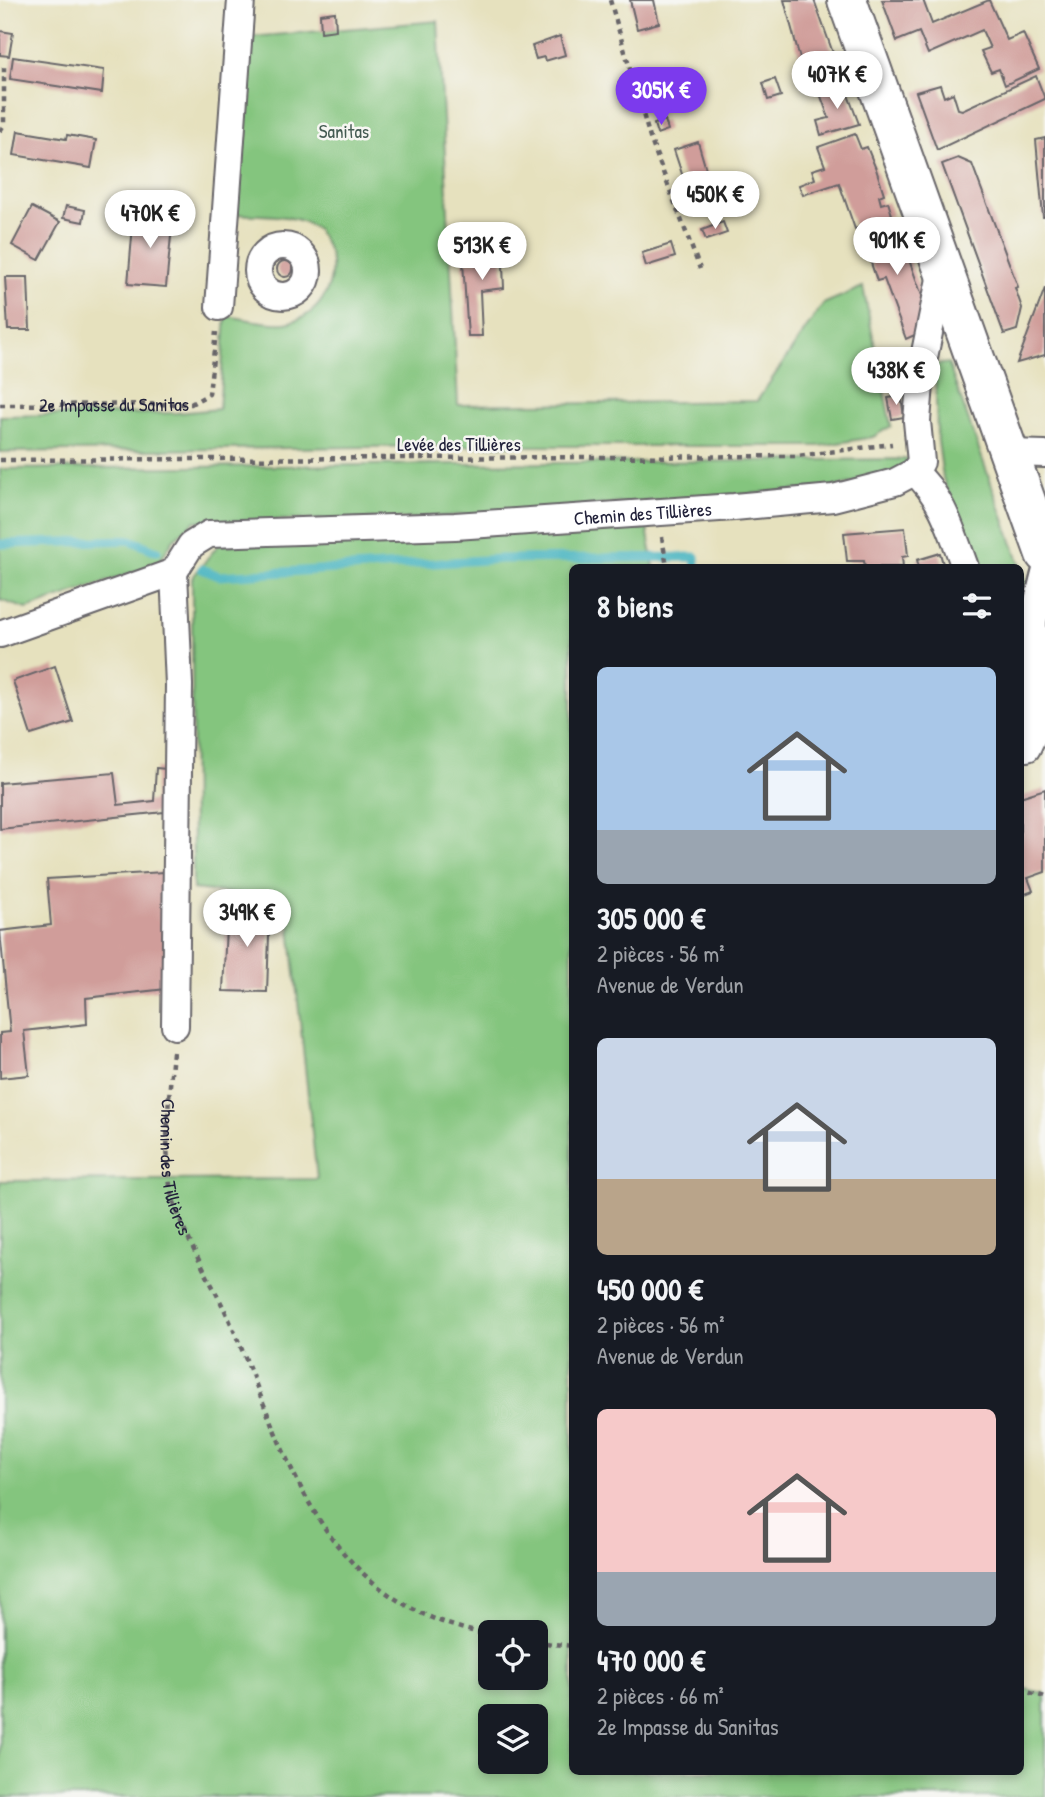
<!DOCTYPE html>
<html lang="fr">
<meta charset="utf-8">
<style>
:root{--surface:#171b24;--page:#242831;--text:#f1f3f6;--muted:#9ea1a6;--accent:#7c3aed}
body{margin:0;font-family:"Patrick Hand",sans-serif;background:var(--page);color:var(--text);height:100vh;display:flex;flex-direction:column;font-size:26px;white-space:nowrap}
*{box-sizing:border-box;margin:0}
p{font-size:23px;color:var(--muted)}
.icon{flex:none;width:38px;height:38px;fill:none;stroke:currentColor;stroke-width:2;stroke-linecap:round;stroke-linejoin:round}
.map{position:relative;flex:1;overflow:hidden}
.details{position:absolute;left:569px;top:564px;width:455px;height:1211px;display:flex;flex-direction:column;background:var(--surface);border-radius:10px;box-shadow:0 4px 10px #0003}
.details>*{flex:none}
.controls{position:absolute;left:478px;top:1620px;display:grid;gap:14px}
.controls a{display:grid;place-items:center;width:70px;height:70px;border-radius:10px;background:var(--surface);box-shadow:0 4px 10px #0003;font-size:35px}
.price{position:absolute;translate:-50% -60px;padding:0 16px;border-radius:24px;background:#fff;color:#222;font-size:23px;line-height:46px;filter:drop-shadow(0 2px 4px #0008)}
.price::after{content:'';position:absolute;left:50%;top:42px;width:21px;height:16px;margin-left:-10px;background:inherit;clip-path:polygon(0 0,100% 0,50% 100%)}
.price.current{background:var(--accent);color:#fff}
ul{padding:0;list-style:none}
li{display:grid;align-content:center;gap:14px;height:371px;padding:0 28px}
li span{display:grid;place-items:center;height:217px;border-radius:10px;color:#555}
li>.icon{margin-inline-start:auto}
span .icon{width:126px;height:126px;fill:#fffc;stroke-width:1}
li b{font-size:30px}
h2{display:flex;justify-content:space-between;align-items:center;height:84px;padding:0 28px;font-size:30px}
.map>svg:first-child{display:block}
.green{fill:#84c57e;stroke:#53745c;stroke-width:2;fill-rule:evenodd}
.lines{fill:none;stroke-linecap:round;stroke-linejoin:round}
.stream{stroke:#46b4c0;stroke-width:9}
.building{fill:#d09d9a}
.street-casing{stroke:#676569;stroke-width:30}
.primary-casing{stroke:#676569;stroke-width:42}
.path{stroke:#676569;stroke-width:4.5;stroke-dasharray:5 5;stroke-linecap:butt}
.street{stroke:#fff;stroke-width:26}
.primary{stroke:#fff;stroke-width:38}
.labels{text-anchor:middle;stroke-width:5;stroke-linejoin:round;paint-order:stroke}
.park-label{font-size:19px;fill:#445b52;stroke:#f6f6f2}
.street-label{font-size:19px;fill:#22223b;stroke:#f6f6f2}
</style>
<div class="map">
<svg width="1045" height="1797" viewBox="0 0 1045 1797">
<rect width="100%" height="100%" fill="#f6f6f2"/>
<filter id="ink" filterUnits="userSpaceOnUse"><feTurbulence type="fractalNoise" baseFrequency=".0143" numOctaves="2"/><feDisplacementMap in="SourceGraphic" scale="14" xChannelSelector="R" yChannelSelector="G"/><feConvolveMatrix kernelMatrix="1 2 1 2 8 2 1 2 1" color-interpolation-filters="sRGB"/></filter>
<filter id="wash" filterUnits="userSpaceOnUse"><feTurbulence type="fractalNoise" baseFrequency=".00686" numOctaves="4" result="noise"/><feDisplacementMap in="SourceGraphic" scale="28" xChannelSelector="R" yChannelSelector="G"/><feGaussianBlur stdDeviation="1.57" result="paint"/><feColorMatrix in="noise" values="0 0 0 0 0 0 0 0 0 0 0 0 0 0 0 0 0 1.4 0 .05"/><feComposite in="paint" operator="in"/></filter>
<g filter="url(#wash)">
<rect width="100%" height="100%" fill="#e6e1be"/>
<g class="green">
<path d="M 438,21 L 458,405 L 757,401 L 823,304 L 863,287 L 891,426 L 873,437 L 820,446 L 435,446 L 0,452 L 0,416 L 176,413 L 219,409 L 226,316 C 244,318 267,325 285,323 C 324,318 343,273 324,241 C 321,237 319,231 315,228 C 295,213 260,216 236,214 L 251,37 Z"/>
<polygon points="948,363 1029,589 1020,731 1020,567 973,567 943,478 937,434 935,365"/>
<polygon points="913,459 902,472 830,488 405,519 195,521 173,540 158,564 27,609 0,600 0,469"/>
<path d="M 647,528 L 654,567 L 572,567 L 572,1771 L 1020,1771 L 1020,1688 L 1045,1693 L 1045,1797 L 0,1797 L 0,1181 L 317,1179 L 287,899 L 193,889 L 192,578 L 218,545 ZM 490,1633 L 536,1633 L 536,1678 L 490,1678 ZM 490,1717 L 536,1717 L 536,1762 L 490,1762 Z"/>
</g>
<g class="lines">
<g class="stream">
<polyline points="0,544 130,540 157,551"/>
<polyline points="202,569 219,576 501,559 695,557 696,567"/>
</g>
</g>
<g id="blocks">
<g class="building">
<polygon points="630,0 654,0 659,23 637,29"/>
<polygon points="784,0 814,0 842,78 808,88"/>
<polygon points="882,0 923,0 932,24 989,0 1007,40 1023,33 1039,69 1005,85 999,69 991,72 981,51 990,48 982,30 928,54 919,32 897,41"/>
<polygon points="335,12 336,30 321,32 320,14"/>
<polygon points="0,31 13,33 9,56 0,55"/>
<polygon points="560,36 565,55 545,61 544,57 536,59 532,46"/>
<polygon points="13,57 104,70 102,93 10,79"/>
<polygon points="1036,76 1045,99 937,150 916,92 940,85 944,97 953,93 958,109 962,110"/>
<polygon points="775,79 781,96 768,100 763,83"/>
<polygon points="838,86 839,89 845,87 859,124 821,135 817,121 829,118 819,91"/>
<polygon points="665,120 668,130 657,134 654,124"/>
<polygon points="18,131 66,139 67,135 96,140 91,168 14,155"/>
<polygon points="855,134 861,149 867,147 876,169 884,194 879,196 881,204 888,202 892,215 855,229 839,183 803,195 799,185 815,179 812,170 825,166 818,147"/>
<polygon points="1045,138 1045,217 1043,217 1036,140"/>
<polygon points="698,142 710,183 687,189 674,150"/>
<polygon points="958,158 972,164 1018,287 1015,288 1022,308 1017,330 1004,334 942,164"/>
<polygon points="66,206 85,210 83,222 63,218"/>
<polygon points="32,207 60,222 39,260 12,245"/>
<polygon points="134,213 173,216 166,287 128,284"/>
<polygon points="723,222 727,233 706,240 702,230"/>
<polygon points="896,224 925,304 919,333 906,339 884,279 877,281 862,236"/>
<polygon points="502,243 504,288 480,291 482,336 468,336 463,262 477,261 476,245"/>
<polygon points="671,244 675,257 646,266 642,253"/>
<circle cx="285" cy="269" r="8"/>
<polygon points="5,277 28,277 30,330 8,330"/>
<polygon points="1045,288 1045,355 1017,363"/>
<polygon points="901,396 904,417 892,419 888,398"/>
<polygon points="905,528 908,556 902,557 903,567 865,567 864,561 847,561 844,533"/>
<polygon points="940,553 943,564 919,567 917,560"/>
<polygon points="55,666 73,722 31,735 13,681"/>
<polygon points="156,768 166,769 164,812 0,829 0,783 114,773 118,805 154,801"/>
<polygon points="1045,789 1045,872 1028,878 1033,891 1020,896 1020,797"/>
<polygon points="164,872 166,989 86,998 87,1024 24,1031 29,1075 0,1078 0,1033 10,1032 0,931 51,925 47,879"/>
<polygon points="227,905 270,907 267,992 223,991"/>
</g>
</g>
</g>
<g filter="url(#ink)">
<use href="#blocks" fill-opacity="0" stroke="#676569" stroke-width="2"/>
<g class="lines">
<g class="street-casing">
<g id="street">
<circle cx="283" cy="271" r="25"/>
<polyline points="219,307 241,0"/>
<polyline points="1010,453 1045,454"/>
<path d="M 914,472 C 942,495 953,535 965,567"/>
<polyline points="174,572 179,685 175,1026"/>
<path id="s3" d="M 0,634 L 174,572 L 191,545 L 209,534 L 455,526 L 734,507 L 833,498 L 895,482 L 914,472 L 921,462 L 917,421 L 921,372 L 942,269"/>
<polyline points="1020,749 1027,748 1033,735 1033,621 1045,573"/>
</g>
</g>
<g class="primary-casing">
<polyline id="primary" points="847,0 1045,554"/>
</g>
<g class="path">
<polyline points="610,0 650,138 700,269"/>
<polyline points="0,131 4,125 4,66"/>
<path id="s1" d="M 0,405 L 191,404 L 209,394 L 216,332"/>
<polyline points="0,460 797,456 892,444"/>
<polyline points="662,537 667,567"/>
<path id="s2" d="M 173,1052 C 169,1096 164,1141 170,1185 C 177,1228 214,1284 232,1326 C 291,1463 320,1603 490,1635"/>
<polyline points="536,1642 572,1646"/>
<polyline points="1020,1690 1045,1697"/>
</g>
<use href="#street" class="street"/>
<use href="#primary" class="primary"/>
</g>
</g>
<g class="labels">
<g class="park-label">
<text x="344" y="138">Sanitas</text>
</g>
<g class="street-label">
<text dy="7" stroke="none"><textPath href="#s1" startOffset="114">2e Impasse du Sanitas</textPath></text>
<text x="459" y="451">Levée des Tillières</text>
<text dy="7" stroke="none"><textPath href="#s3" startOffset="672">Chemin des Tillières</textPath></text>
<text dy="7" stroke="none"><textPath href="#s2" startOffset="116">Chemin des Tillières</textPath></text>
</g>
</g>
</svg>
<div class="controls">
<a><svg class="icon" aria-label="locate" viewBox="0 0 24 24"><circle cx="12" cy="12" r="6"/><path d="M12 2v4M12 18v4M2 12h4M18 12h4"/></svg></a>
<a><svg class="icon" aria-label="layers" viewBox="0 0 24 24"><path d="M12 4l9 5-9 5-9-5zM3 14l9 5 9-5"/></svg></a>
</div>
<b class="price" style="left:837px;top:111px">407K €</b>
<b class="price current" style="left:661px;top:127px">305K €</b>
<b class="price" style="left:715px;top:231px">450K €</b>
<b class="price" style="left:150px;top:250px">470K €</b>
<b class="price" style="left:897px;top:277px">901K €</b>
<b class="price" style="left:482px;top:282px">513K €</b>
<b class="price" style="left:896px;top:407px">438K €</b>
<b class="price" style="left:247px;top:949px">349K €</b>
<section class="details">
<h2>8 biens<svg class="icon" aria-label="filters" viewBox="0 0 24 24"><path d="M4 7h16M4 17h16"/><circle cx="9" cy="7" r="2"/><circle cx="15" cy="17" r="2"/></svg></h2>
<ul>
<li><span style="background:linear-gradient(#a9c7e8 75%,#9aa5b1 0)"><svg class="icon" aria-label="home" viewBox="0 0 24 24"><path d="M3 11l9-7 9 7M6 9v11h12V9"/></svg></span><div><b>305 000 €</b><p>2 pièces · 56 m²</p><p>Avenue de Verdun</p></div></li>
<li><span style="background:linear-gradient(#c9d6e8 65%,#b9a48a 0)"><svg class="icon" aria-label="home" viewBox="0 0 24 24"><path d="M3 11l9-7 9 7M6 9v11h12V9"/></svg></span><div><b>450 000 €</b><p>2 pièces · 56 m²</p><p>Avenue de Verdun</p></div></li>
<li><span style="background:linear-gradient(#f6c9c9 75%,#9aa5b1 0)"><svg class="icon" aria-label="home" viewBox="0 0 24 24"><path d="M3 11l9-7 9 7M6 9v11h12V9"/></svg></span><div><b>470 000 €</b><p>2 pièces · 66 m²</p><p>2e Impasse du Sanitas</p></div></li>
</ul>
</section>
</div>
